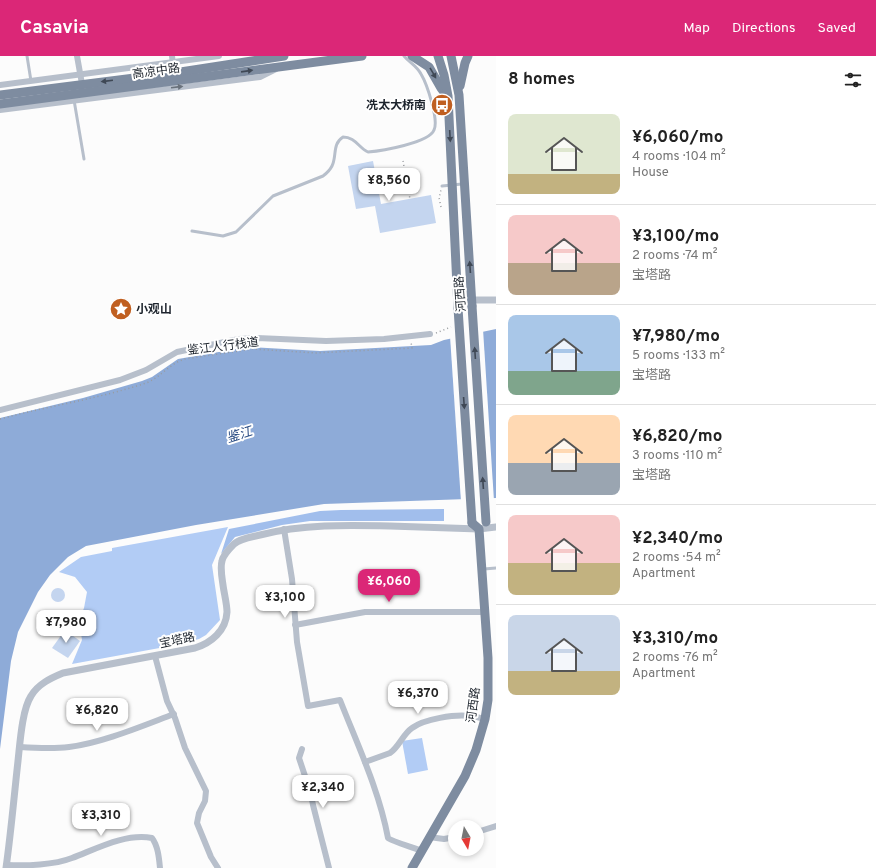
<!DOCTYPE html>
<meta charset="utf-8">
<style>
:root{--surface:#fff;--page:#f6f6f6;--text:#222;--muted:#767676;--line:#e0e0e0;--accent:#db2777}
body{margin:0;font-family:Overpass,"Noto Sans SC",sans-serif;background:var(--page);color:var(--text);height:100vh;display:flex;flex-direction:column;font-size:15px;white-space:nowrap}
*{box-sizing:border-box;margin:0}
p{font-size:13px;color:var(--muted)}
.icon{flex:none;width:22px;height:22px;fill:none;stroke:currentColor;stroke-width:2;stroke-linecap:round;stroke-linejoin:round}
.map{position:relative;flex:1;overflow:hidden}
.side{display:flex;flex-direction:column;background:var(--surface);width:380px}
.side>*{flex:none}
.needle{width:26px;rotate:170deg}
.controls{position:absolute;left:448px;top:764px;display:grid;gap:8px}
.controls a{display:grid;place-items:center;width:36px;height:36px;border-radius:50%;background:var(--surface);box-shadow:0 2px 6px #0003;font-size:20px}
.price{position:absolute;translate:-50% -34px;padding:0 9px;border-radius:8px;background:#fff;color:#222;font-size:13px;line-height:26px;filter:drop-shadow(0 1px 2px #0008)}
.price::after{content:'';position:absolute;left:50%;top:24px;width:12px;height:9px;margin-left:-6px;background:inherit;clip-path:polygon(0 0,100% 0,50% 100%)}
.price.on{background:var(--accent);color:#fff}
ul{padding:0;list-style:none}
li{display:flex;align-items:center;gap:12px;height:100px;padding:0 12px}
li+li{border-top:1px solid var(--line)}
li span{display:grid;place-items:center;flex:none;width:112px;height:80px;border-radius:8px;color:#555}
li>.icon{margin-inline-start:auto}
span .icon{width:48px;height:48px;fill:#fffc;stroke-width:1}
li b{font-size:17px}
h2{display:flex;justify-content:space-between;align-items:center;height:48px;padding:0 12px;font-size:17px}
header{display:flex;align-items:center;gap:24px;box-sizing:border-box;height:56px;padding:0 20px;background:var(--accent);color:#fff}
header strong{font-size:19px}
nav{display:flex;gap:22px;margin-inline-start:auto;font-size:14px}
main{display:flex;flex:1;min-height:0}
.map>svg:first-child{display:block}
.green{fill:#b2ccf5}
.forest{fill:#a1beec}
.water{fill:#8eabd8}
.pier{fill:#fcfcfc}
.building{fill:#c4d5ef}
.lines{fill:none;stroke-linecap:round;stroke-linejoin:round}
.path{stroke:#989b9f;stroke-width:1.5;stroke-dasharray:1 3;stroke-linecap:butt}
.service{stroke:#b7bfcb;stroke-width:3}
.minor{stroke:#b7bfcb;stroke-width:6}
.tertiary{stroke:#b7bfcb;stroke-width:7}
.primary{stroke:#7e8ca0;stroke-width:9}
.primary-bridge{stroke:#7e8ca0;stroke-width:9}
.oneway{fill:#3f4855}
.oneway2{fill:#6a727c}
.labels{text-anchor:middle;stroke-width:4;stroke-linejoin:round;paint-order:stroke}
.street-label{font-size:12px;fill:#1d242d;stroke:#fff}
.poi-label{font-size:12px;font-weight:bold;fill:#1d242d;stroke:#fff;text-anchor:end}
.water-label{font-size:13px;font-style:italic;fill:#254880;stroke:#fff}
</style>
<header>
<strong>Casavia</strong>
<nav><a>Map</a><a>Directions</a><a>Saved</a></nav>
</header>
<main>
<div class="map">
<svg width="496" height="812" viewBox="0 0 496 812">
<rect width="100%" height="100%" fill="#fcfcfc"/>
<g class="green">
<polygon points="228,471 212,509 220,564 206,579 199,583 176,589 72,608 82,584 79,564 84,552 87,536 75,521 59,516 81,501 112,495 112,492"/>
<polygon points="422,682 428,714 408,718 402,685"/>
</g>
<polygon class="forest" points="444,453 444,465 310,465 282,469 235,481 221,498 229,473 320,455 341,454"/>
<polygon class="water" points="496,273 496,442 324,448 196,469 86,490 68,501 50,519 38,536 18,576 11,605 0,693 0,362 83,342 142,325 152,321 178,303 248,291 320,295 431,289 444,284"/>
<polygon class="pier" points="483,273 494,445 461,446 450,280"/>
<g class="building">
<polygon points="373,105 381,148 431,139 436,167 380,177 375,150 356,153 348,110"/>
<circle cx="58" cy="539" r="7"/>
<polygon points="65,574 80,585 68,602 52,592"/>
</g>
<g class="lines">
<g class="path">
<polyline points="403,105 410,143"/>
<polyline points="441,151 439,142 441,134"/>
<polyline points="436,277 451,271"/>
<path d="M 0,363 C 48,350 98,343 146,327 C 160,322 170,307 185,303 L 252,293 L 315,297 L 412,292 L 411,286"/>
</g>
<g class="service">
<polyline points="27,0 31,25"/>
<polyline points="74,44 84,103"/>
<polyline points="442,130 462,128"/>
<path d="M 192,175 L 223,180 L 236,176 L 273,140 L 323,120 C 327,117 330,114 332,110 C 337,100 332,88 343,81 C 355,81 359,92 368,96 C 381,95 429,87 434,74 C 439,64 427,28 421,18 C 417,10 409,6 404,0"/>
<polyline points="484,513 496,512"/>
</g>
<g class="minor">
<polyline points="77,0 82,28"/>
<polyline points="172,0 174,17"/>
<polyline points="0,29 219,0"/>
<polyline points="0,54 260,21 276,13"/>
<polyline points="0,354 120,324 146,314 177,296 239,283 257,282 326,285 384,283 430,278"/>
<path d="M 284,473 L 292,523 L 297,586 L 308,650 L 340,644 C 358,690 379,734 388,782 C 391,785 415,792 422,795"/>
<polyline points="295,569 365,556 485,556"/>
<polyline points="155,600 167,645 175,662 185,692 206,735 205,745 199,757 197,767 211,801 218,812"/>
<path d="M 20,691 C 36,692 52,693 69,691 C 102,687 142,670 174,658"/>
<polyline points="302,693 299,702 311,738 313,749 329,812"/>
<path d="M 365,706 L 390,697 C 399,691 403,678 412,672 C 424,663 455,658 470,660 C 475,660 480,662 485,663"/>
<polyline points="477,776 496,770"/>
<polyline points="429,781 444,783 455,781"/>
<path d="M 7,809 C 26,810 54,809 72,802 C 96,793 125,777 152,782 C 158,790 159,802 160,812"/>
</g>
<g class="tertiary">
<polyline points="472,244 496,244"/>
<path d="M 6,812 C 11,776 14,741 18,705 C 20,687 22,654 31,640 C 38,628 51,622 63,617 L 195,592 C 211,587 226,575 227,556 C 227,548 224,537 223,529 C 222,522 220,512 222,505 C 223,499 230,492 234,488 C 241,482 252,481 260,479 C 303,468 346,469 390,470 C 420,471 449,472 479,473 L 496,471"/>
</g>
<g class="primary">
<polyline points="412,0 429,11 441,32 447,40"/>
<polyline points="438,0 444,19 448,40 458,252"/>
<polyline points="451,0 459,39 472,250"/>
<polyline points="460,30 465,7 468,0"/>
<polyline points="0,39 174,17 284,0"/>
<polyline points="0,48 362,0"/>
<polyline points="412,812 465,720 476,694 485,663 488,644 488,602 479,473 472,467"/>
</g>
<g class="primary-bridge">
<polyline points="472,250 486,466"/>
<polyline points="458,252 472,467"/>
</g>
</g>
<defs><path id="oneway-solid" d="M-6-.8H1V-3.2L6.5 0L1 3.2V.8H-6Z"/></defs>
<g class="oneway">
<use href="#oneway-solid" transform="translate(247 15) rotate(-8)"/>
<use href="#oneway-solid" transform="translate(433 17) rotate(60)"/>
<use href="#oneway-solid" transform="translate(107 25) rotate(173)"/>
<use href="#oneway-solid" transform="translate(450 80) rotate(87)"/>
<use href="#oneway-solid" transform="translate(470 211) rotate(-94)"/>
<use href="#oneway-solid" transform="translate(475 297) rotate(-94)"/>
<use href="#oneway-solid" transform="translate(464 347) rotate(86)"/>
<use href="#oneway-solid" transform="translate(483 427) rotate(-94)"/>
</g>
<use class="oneway2" href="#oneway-solid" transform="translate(177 31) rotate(-7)"/>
<defs>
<g id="bus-disc" transform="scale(1.15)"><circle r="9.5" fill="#c05f20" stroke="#fff"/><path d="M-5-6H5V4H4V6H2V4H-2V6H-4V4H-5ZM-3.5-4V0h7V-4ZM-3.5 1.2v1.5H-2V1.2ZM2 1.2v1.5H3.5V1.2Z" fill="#fff"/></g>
<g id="sight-disc" transform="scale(1.15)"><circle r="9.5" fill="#c05f20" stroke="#fff"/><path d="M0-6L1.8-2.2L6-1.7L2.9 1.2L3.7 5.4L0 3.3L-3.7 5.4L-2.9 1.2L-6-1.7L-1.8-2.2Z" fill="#fff"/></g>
</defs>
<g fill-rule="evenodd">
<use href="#bus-disc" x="442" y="49"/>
<use href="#sight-disc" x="121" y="253"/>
</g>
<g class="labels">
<g class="street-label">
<text transform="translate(156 15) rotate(-8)" y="4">高凉中路</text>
<text transform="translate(460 238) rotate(-94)" y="4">河西路</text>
<text transform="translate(223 290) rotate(-7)" y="4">鉴江人行栈道</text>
<text transform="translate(177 584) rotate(-12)" y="4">宝塔路</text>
<text transform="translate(473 649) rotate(-82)" y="4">河西路</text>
</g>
<g class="poi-label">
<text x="426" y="53">冼太大桥南</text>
<text x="136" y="257" text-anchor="start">小观山</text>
</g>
<g class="water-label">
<text transform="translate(239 378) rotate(-17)" y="5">鉴江</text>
</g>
</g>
</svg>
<div class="controls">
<a><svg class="needle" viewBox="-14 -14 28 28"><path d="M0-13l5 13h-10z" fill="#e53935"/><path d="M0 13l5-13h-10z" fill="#767676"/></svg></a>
</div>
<b class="price" style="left:389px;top:146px">¥8,560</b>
<b class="price on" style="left:389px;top:547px">¥6,060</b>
<b class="price" style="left:285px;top:563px">¥3,100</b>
<b class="price" style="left:66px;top:588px">¥7,980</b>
<b class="price" style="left:418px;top:659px">¥6,370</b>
<b class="price" style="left:97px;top:676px">¥6,820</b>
<b class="price" style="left:323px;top:753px">¥2,340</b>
<b class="price" style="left:101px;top:781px">¥3,310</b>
</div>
<section class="side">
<h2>8 homes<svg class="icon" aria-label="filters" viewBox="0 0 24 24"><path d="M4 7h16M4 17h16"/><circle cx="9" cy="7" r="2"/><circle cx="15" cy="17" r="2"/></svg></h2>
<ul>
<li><span style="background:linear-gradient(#dfe7d0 75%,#c2b280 0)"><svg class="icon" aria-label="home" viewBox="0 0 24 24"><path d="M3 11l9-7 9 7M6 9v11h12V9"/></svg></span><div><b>¥6,060/mo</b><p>4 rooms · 104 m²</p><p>House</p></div></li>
<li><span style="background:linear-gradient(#f6c9c9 60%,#b9a48a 0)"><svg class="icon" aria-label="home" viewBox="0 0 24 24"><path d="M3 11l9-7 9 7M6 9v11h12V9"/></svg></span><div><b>¥3,100/mo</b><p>2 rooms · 74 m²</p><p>宝塔路</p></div></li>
<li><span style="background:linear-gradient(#a9c7e8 70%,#7fa58c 0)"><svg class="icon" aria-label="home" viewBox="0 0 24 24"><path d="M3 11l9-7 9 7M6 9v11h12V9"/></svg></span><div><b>¥7,980/mo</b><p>5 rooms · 133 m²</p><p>宝塔路</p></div></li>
<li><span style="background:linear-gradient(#ffd9b3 60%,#9aa5b1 0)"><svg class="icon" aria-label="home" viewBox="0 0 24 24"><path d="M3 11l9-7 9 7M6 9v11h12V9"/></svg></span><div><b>¥6,820/mo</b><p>3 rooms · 110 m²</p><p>宝塔路</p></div></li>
<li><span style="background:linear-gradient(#f6c9c9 60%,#c2b280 0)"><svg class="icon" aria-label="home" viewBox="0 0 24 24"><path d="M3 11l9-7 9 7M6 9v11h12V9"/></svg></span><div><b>¥2,340/mo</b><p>2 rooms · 54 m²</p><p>Apartment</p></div></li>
<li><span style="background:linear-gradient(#c9d6e8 70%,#c2b280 0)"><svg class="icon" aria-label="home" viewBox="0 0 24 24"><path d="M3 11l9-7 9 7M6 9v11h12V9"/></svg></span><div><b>¥3,310/mo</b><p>2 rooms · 76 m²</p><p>Apartment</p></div></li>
</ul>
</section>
</main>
